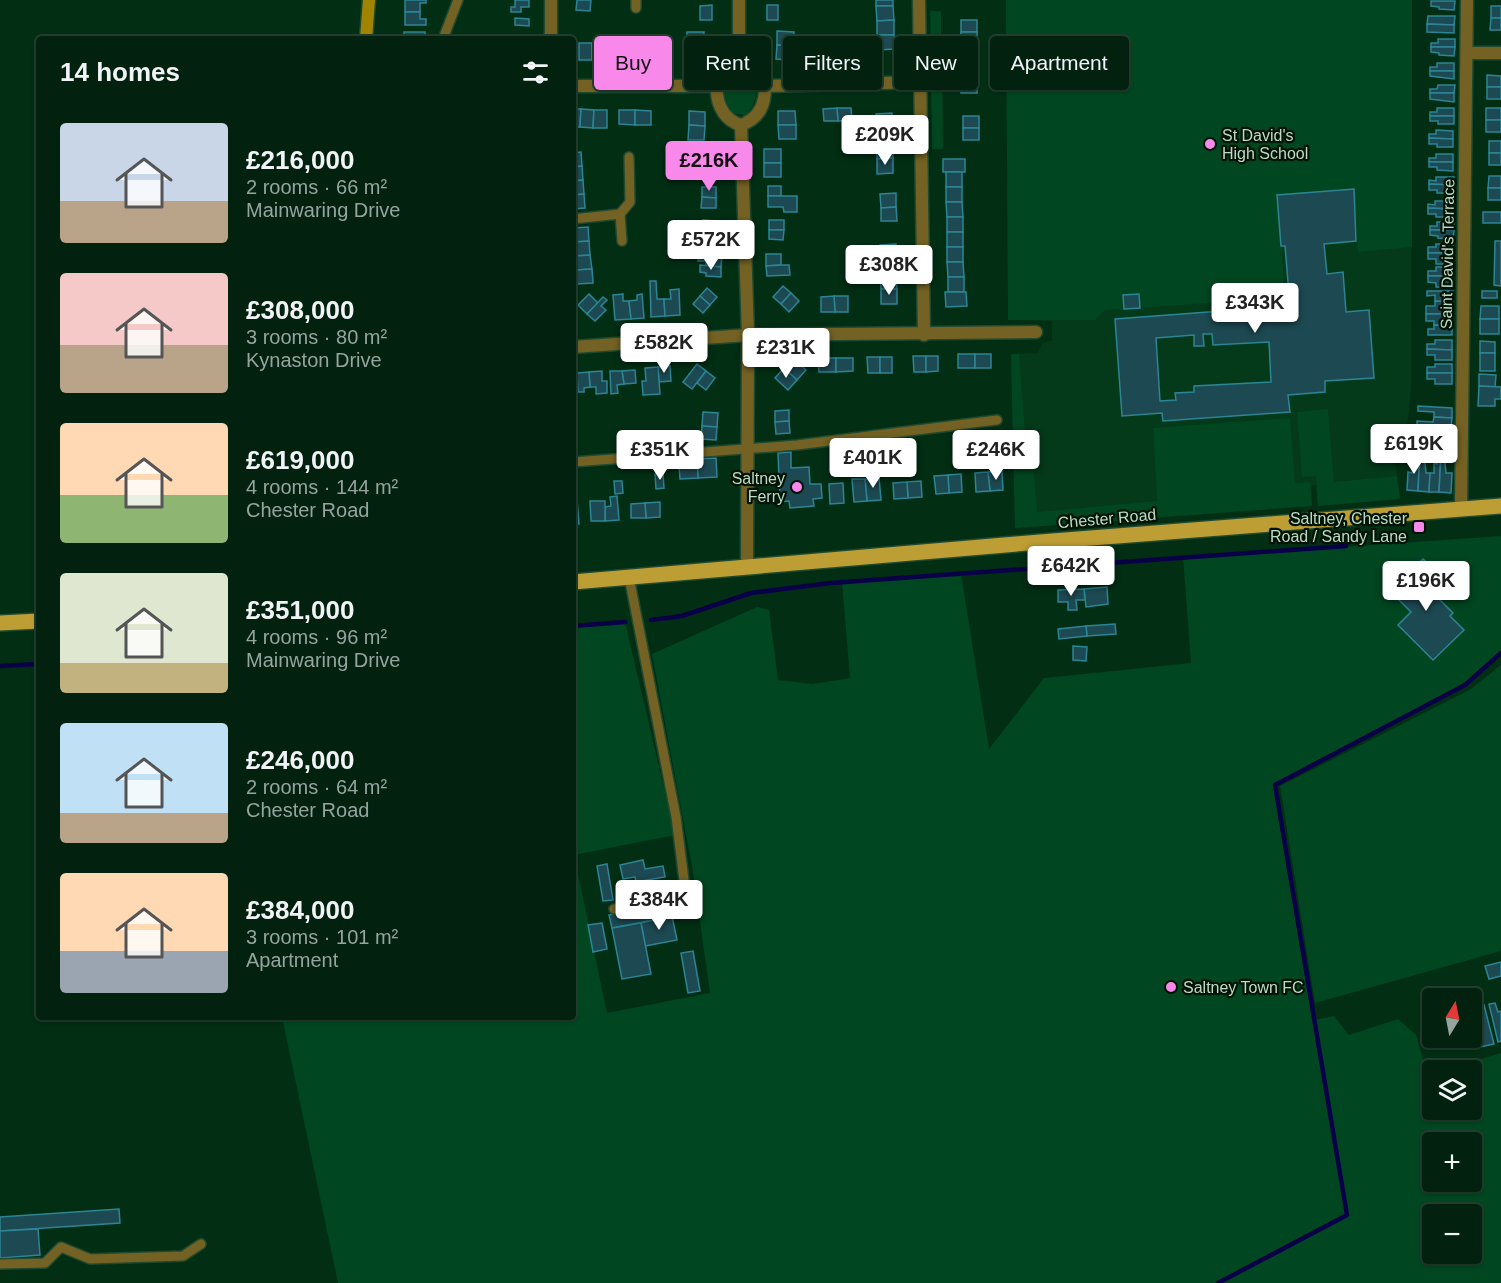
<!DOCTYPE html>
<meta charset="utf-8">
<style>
:root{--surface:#02220f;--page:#102f1d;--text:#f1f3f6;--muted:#96a49e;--line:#233f2f;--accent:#f888ea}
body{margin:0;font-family:Helvetica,sans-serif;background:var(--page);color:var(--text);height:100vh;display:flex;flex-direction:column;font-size:22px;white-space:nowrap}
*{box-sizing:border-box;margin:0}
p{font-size:20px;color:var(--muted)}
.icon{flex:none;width:33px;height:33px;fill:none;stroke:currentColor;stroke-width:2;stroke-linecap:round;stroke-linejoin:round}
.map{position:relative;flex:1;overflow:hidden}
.side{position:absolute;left:36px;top:36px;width:540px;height:984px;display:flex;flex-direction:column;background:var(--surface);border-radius:6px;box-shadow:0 2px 4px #0004,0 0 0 2px var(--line)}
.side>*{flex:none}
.top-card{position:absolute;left:594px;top:36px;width:570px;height:54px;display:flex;gap:12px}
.needle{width:39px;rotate:10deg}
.controls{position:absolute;left:1422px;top:988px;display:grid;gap:12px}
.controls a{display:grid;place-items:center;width:60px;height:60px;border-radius:6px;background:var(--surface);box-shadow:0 2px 4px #0004,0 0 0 2px var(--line);font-size:30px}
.price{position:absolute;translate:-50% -51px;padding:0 14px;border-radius:6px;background:#fff;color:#222;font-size:20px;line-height:39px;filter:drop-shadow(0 2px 3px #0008)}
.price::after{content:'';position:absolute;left:50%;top:36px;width:18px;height:14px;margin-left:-9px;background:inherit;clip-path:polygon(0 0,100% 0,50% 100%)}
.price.current{background:var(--accent);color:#111}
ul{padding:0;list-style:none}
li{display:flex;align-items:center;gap:18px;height:150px;padding:0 24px}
li span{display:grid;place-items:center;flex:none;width:168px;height:120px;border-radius:6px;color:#555}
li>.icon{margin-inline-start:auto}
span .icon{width:72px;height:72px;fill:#fffc;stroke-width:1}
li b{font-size:26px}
h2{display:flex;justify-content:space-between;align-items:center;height:72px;padding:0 24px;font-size:26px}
.pill{padding:0 21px;border-radius:6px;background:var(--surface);box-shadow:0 2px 4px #0004,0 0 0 2px var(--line);font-size:21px;line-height:54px}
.pill.current{background:var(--accent);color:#111}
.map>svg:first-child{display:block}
.built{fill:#04391a}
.green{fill:#004620;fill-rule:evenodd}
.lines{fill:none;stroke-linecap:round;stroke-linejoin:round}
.stream{stroke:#090048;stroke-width:4.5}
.building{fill:#1d4952;stroke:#2c8595;stroke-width:1.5;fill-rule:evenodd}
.service-casing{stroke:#204a30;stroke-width:12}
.minor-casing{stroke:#204a30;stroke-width:15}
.secondary-casing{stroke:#204a30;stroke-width:15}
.primary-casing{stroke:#204a30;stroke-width:18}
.service{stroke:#746224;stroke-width:9}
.minor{stroke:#746224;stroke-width:12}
.secondary{stroke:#a18302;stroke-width:12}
.primary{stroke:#bd9e34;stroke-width:15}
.poi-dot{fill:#f888ea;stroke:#001305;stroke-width:2}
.labels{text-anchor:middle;stroke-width:4.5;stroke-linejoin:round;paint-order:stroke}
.poi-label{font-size:16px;fill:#bddac4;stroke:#001305;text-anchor:start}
.street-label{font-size:16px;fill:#bddac4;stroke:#001305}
</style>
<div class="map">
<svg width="1501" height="1283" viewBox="0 0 1501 1283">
<rect width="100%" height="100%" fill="#022e14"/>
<polygon class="built" points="1006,0 1412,0 1411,388 1405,448 1394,449 1400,499 1318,506 1316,485 1311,486 1312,506 1015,528 1011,354 1038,353 1042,343 1052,340 1052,321 1008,320"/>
<g class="green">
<polygon points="1006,0 1412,0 1412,247 1358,252 1354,189 1278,195 1285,298 1105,310 1095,320 1008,320"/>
<polygon points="930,11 941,11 941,56 931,56"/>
<path d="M 737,56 L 749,59 C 761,78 760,98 746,115 L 733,114 L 729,110 C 717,91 723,72 737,56 Z"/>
<polygon points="931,63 942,63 943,149 932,149"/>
<polygon points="1011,354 1019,354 1025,431 1031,432 1037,512 1157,501 1153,428 1290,418 1295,483 1310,482 1312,506 1015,528"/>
<polygon points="1328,409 1334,482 1397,476 1400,499 1318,506 1316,476 1302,477 1297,412"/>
<path d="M 1501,536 L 1501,653 L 1465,685 L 1275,785 L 1315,1020 L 1334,1016 L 1349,1035 L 1398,1019 L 1416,1035 L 1432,1090 L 1432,1110 L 1472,1110 L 1472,1071 L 1460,1071 L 1472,1062 L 1501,1053 L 1501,1283 L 338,1283 L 282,1017 L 573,1017 L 573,626 L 625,622 L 675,835 L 574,855 L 607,1013 L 710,993 L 693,872 L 652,654 L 757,607 L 769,610 L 778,680 L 813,684 L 850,678 L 842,582 L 961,574 L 989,749 L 1044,678 L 1191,663 L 1183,558 ZM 1432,1143 L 1472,1143 L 1472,1182 L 1432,1182 ZM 1432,1215 L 1472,1215 L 1472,1254 L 1432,1254 Z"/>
<polygon points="1501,665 1501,951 1315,1003 1280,786 1471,689"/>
</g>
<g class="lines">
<g class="stream">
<polyline points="651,620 682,616 751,593 831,583 1346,546"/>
<polyline points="573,626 625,622"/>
<polyline points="0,666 39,664"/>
<polyline points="1218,1283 1347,1215 1275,785 1465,685 1501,653"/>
</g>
</g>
<g class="building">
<polygon points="405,0 426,0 426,3 420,3 420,12 405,12"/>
<polygon points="515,0 529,0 529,7 521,7 521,12 511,12 511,7 515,7"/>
<polygon points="577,0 591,0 590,11 576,10"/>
<rect x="876" y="0" width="17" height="6"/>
<polygon points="1431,1 1455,1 1454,10 1439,9 1439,7 1431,6"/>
<polygon points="712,5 712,20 700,20 700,6"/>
<rect x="767" y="5" width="11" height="15"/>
<polygon points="876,6 893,6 894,20 877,21"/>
<rect x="1491" y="6" width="10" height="12"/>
<polygon points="405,12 420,12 420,19 426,19 426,25 405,25"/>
<polygon points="1428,16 1455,16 1454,25 1427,24"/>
<polygon points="515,18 529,19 529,26 515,25"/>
<polygon points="1491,18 1501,18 1501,30 1490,30"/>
<polygon points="894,20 894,35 877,35 877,21"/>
<rect x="961" y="20" width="16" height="12"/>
<polygon points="1427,24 1454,25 1454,33 1427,32"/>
<polygon points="777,31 794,32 793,46 777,45"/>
<polygon points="404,32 425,32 425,37 404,39"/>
<polygon points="687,32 704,32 703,47 687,46"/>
<polygon points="961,32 977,32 977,44 961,45"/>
<polygon points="877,35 894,35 895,49 878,50"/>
<polygon points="1438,39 1455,39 1455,47 1431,47 1431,43 1438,43"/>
<rect x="579" y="43" width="13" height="17"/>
<polygon points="592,43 606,43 605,61 592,60"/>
<polygon points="622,43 636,43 635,61 622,61"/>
<polygon points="636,43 649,43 649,61 635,61"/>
<polygon points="777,45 793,46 793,60 776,59"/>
<polygon points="687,46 703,47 703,62 686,61"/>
<rect x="822" y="46" width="14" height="12"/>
<rect x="836" y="46" width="14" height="12"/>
<polygon points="1431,47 1455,47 1454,56 1439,55 1439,53 1431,52"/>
<polygon points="1437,63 1454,63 1454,71 1430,71 1430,67 1437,67"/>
<polygon points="961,68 977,68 977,81 961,80"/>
<polygon points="1430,71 1454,71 1454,79 1430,76"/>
<polygon points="1487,75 1501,76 1501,87 1487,87"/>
<polygon points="961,80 977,81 977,93 961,93"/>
<polygon points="1438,85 1455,85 1454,93 1430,93 1430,89 1437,89"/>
<rect x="1487" y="87" width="14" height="12"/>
<polygon points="1430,93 1454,93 1454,102 1430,99"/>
<polygon points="837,108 851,108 852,120 838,121"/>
<polygon points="837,108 838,121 824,121 823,109"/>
<polygon points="1437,108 1454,108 1454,116 1430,116 1430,112 1437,112"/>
<rect x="1486" y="108" width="15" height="12"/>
<polygon points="573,109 581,109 580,127 573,127"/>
<polygon points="581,109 594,110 593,128 580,127"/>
<polygon points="594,110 607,110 607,128 593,128"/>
<polygon points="619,110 635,110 635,125 619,124"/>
<polygon points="635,110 651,111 651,125 635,125"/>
<polygon points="689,111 705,112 705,126 689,125"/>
<polygon points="778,111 795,111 796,125 778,125"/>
<polygon points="892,113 892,128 876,129 876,114"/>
<rect x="963" y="116" width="16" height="12"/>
<polygon points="1430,116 1454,116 1454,124 1438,124 1438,121 1430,121"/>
<rect x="1486" y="120" width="15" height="12"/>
<polygon points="689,125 705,126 704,140 688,140"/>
<polygon points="778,125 796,125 796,139 779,139"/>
<polygon points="892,128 893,143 877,144 876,129"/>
<rect x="963" y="128" width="16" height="12"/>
<polygon points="1436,130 1453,131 1453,139 1429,138 1429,134 1436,134"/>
<polygon points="1429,138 1453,139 1453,147 1437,147 1437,144 1429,144"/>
<rect x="1489" y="141" width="12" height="12"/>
<polygon points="893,143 893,158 877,159 877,144"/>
<rect x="764" y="149" width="17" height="14"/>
<polygon points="581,152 582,166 573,167 573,153"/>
<rect x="1489" y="153" width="12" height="12"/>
<polygon points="705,154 720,154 719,164 705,164"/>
<polygon points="1436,154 1453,154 1453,162 1429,162 1429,158 1436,158"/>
<polygon points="893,158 893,173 877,174 877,159"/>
<rect x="943" y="159" width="22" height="13"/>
<polygon points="1429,162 1453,162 1453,171 1437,170 1437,167 1429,167"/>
<rect x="764" y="163" width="17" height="14"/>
<rect x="705" y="164" width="14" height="11"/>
<polygon points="582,166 583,180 573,181 573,167"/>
<rect x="946" y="172" width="16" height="15"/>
<polygon points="1489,176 1501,176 1501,188 1488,188"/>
<polygon points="1436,177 1454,177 1453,185 1429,184 1429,180 1436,181"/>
<polygon points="583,180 584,194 573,195 573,181"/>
<polygon points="1429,184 1453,185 1453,193 1437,193 1437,190 1429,190"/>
<rect x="768" y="186" width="13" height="10"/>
<polygon points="702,187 716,187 716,198 702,197"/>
<rect x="946" y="187" width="16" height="15"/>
<rect x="1488" y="188" width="13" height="12"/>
<path d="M 1354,189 L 1356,241 L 1324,244 L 1327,274 L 1343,272 L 1346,312 L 1369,310 L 1374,378 L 1325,381 L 1325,392 L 1288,395 L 1290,412 L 1163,421 L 1162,413 L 1122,416 L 1115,319 L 1290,306 L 1285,246 L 1281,246 L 1277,195 ZM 1203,334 L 1212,334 L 1213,345 L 1269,342 L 1271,382 L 1194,386 L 1194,392 L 1175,393 L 1176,400 L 1160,401 L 1156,338 L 1194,335 L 1194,346 L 1204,346 Z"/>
<polygon points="896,193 896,207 881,208 880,194"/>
<polygon points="584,194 585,208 573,209 573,195"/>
<polygon points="768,196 797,196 797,212 784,212 783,207 768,207"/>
<polygon points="702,197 716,198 716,208 701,208"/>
<polygon points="1435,201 1452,201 1452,209 1428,208 1428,204 1435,205"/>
<polygon points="946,202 962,202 963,217 947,217"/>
<polygon points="896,207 897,221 881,221 881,208"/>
<polygon points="1428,208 1452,209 1452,217 1436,217 1436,214 1428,214"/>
<rect x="1483" y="212" width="18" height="11"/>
<rect x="947" y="217" width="16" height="15"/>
<polygon points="703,220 717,221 717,231 703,231"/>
<rect x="769" y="220" width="15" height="10"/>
<polygon points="1437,222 1454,222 1454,230 1430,230 1430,226 1437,226"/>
<polygon points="588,227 589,241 574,242 573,228"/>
<polygon points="769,230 784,230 783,240 769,239"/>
<polygon points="1430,230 1454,230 1453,239 1438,238 1438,236 1430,235"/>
<polygon points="703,231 717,231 717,242 702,242"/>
<rect x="947" y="232" width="16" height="15"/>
<polygon points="589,241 590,255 575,256 574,242"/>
<polygon points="1495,241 1501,241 1501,286 1494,285"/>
<polygon points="896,244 896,259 880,259 880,245"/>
<polygon points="1436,244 1453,244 1453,253 1428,253 1428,247 1436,247"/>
<rect x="947" y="247" width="16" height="15"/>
<polygon points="699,253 722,255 721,267 706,266 706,261 698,261"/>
<polygon points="1428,253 1453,253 1453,264 1436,264 1436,259 1428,259"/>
<polygon points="766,254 781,254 781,265 766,266"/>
<polygon points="590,255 592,269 576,270 575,256"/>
<polygon points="880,259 896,259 896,274 880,275"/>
<polygon points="947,262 963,262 964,277 948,277"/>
<polygon points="700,265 721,267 721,277 706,276 706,273 700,272"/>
<polygon points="781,265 789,265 790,275 767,276 766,266"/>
<polygon points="1436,267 1453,267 1452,276 1428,276 1428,271 1436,271"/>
<polygon points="592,269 593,283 577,284 576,270"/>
<polygon points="896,274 897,289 881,289 880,275"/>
<polygon points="1428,276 1452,276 1452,287 1436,287 1436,283 1428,282"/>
<rect x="948" y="277" width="16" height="15"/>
<polygon points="650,281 656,281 657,299 664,299 665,316 651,317"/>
<polygon points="783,286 791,293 781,304 773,297"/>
<polygon points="707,288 717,297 710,305 700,296"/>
<polygon points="679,289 680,315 665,316 664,299 671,299 670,290"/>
<rect x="881" y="289" width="16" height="15"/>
<polygon points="1427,291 1453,291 1453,302 1435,301 1435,295 1427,296"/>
<rect x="1482" y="291" width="15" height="7"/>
<polygon points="945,292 966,292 967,306 946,307"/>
<polygon points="791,293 799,301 789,312 781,304"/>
<polygon points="589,294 598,303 587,314 578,305"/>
<polygon points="623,294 623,301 629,301 631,319 615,320 613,295"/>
<polygon points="642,294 644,318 631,319 629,301 637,300 637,295"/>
<polygon points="1139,294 1140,308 1124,309 1123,295"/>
<polygon points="700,296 710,305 703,313 693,304"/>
<polygon points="834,296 848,296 848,312 835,312"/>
<polygon points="834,296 835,312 821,312 821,297"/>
<polygon points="603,297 607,300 601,306 606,310 595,321 587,314"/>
<polygon points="1435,301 1453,302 1452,314 1426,314 1426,306 1435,306"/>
<polygon points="1481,306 1499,306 1499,319 1480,319"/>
<polygon points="1426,314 1452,314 1452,326 1434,325 1434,321 1426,321"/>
<rect x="1480" y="319" width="19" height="15"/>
<polygon points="1434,325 1452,326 1452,335 1428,335 1428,329 1434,329"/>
<polygon points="1435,340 1452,340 1452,350 1427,349 1427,344 1435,344"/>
<polygon points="1480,341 1495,342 1495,353 1480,353"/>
<polygon points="1427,349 1452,350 1452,360 1435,360 1435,355 1427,355"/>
<rect x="1480" y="353" width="15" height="18"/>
<rect x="958" y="354" width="17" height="14"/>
<rect x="975" y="354" width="16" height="14"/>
<polygon points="913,356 926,356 926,372 914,372"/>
<polygon points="926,356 938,356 938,371 926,372"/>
<polygon points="867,357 880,357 880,373 868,373"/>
<rect x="880" y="357" width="12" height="16"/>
<polygon points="793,358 806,370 797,380 784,368"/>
<polygon points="818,358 836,358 836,372 819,372"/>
<polygon points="836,358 853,358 853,371 836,372"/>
<polygon points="697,364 706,371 692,389 683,382"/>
<polygon points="1435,364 1452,364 1452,373 1427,373 1427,367 1435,367"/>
<polygon points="670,366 671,381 659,382 658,367"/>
<polygon points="658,367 660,394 643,395 642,381 646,381 645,368"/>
<polygon points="784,368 797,380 788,390 775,378"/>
<polygon points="635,370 636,383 624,384 622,371"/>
<polygon points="602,371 602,381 607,381 607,393 596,394 596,387 590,387 589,372"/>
<polygon points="610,371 622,371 624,384 617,385 618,393 611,394"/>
<polygon points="706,371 715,378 706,390 697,383"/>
<polygon points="589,372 590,387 584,388 584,392 578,392 577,373"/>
<polygon points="1427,373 1452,373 1452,384 1435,384 1435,379 1427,379"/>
<polygon points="1479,374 1496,375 1495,387 1479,386"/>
<polygon points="1479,386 1501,387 1501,399 1495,399 1495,406 1478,406"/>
<polygon points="1418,406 1452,408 1452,418 1434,417 1434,412 1418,411"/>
<polygon points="789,410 789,421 775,422 775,411"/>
<polygon points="703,412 718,413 717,427 702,426"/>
<polygon points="1434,417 1452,418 1451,428 1417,426 1417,421 1433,422"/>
<polygon points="789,421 790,433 776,434 775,422"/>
<polygon points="702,426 717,427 716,440 701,439"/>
<polygon points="1428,427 1451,428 1451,439 1427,438"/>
<polygon points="1408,435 1418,435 1417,444 1407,443"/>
<polygon points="1427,438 1451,439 1450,448 1427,447"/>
<polygon points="791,452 791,468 809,467 810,484 821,484 822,498 813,499 814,506 790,508 789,501 780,502 778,453"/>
<polygon points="1416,452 1420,452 1418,491 1407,490 1408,472 1412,473"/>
<polygon points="1420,452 1424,452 1426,473 1430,473 1429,492 1418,491"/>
<polygon points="1438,453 1441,453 1439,492 1429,492 1430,473 1434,473 1434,463 1437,464"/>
<polygon points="1441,453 1444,453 1446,473 1452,473 1451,493 1439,492"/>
<polygon points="716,458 717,477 698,478 697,459"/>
<polygon points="697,459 698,478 680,479 679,466 684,466 683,460"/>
<polygon points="1002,471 1003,490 990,491 988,472"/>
<polygon points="988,472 990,491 976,492 975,473"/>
<polygon points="663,473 664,488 656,489 655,474"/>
<polygon points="961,474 962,492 949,493 948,475"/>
<polygon points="948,475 949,493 936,494 934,476"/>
<polygon points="879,477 881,500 867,501 865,479"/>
<polygon points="852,479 865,479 867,501 854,502"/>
<polygon points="614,481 622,481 623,493 615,494"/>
<polygon points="921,481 922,497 908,498 907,482"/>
<polygon points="907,482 908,498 894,499 893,483"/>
<polygon points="843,483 844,503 830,504 829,484"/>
<polygon points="617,496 619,520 605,521 605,507 611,506 610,497"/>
<polygon points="573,500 577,500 579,524 573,524"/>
<polygon points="590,501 605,501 605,521 591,521"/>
<polygon points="660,502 660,517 646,518 645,503"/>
<polygon points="645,503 646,518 631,518 631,504"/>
<polygon points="1423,559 1440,575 1427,587 1453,613 1450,616 1464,630 1433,660 1398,625 1411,612 1391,592"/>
<polygon points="1107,587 1108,604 1086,607 1084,589"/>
<polygon points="1084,589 1085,600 1076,600 1077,610 1068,610 1068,602 1058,602 1058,590"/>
<polygon points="1115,624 1116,634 1087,636 1086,626"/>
<polygon points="1086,626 1087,636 1059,639 1058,629"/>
<polygon points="1073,646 1087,647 1086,661 1073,660"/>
<polygon points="643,860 645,869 663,866 665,877 636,882 635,877 623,879 620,865"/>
<polygon points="607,864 613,900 603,901 597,866"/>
<polygon points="676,902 679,915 612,928 609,915"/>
<polygon points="672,916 677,940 645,946 641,923"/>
<polygon points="602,923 607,949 593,952 588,925"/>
<polygon points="641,923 651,974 622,979 612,928"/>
<polygon points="693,951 700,991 688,993 681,953"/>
<polygon points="1501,962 1501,976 1489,979 1485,966"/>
<polygon points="1495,1003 1498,1012 1501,1011 1501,1041 1498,1042 1489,1004"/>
<polygon points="1484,1005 1494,1044 1480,1047 1472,1008"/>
<polygon points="119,1209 120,1223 0,1231 0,1217"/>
<polygon points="38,1229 40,1255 0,1258 0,1231"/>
</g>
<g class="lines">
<g class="service-casing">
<g id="service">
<polyline points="636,0 636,8"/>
<polyline points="443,39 458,0"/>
<polyline points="620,214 622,241"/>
<polyline points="573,219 620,214 630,202 629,157"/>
<polyline points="573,462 797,445 997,420"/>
<polyline points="614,909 672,897 680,891 684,880 676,817 629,577"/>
<polyline points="0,1264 45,1263 61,1247 90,1259 183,1256 201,1244"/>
</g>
</g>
<g class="minor-casing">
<g id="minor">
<polyline points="919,0 924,335"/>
<polyline points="551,39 551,0"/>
<path d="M 739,49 L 748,50 L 756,55 C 767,79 773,113 741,125 C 710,117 708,66 739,49 Z"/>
<polyline points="739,49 739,0"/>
<polyline points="1467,53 1501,53"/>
<polyline points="573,86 715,86"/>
<polyline points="766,86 920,82"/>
<polyline points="741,125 748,335 747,566"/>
<polyline points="573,347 748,335 1036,332"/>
<polyline points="1461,508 1467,0"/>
</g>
</g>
<g class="secondary-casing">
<polyline id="secondary" points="366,39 369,0"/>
</g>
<g class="primary-casing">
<g id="primary">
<polyline points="573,582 1040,542 1501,506"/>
<polyline points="0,623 39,621"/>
</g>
</g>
<use href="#service" class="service"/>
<use href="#minor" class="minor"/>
<use href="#secondary" class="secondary"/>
<use href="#primary" class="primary"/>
</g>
<g class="poi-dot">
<circle cx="1210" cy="144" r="6"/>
<circle cx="797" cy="487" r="6"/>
<rect x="1413" y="521" width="12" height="12" rx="3"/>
<circle cx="1171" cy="987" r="6"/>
</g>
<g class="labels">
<g class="poi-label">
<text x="1222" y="141">St David's<tspan x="1222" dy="18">High School</tspan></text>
<text x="785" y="484" text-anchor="end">Saltney<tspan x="785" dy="18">Ferry</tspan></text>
<text x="1407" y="524" text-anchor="end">Saltney, Chester<tspan x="1407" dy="18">Road / Sandy Lane</tspan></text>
<text x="1183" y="993">Saltney Town FC</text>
</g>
<g class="street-label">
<text transform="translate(1447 254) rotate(-89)" y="6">Saint David's Terrace</text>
<text transform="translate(1107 518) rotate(-5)" y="6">Chester Road</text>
</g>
</g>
</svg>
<div class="controls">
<a><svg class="needle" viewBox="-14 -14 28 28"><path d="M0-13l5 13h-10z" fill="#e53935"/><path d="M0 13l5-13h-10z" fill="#96a49e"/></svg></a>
<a><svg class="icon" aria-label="layers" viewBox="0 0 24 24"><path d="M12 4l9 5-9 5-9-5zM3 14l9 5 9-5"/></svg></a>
<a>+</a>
<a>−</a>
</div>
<b class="price" style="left:885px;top:166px">£209K</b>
<b class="price current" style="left:709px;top:192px">£216K</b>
<b class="price" style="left:711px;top:271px">£572K</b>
<b class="price" style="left:889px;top:296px">£308K</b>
<b class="price" style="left:1255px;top:334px">£343K</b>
<b class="price" style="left:664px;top:374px">£582K</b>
<b class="price" style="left:786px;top:379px">£231K</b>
<b class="price" style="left:1414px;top:475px">£619K</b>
<b class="price" style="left:660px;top:481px">£351K</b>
<b class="price" style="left:996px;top:481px">£246K</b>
<b class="price" style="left:873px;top:489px">£401K</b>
<b class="price" style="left:1071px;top:597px">£642K</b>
<b class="price" style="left:1426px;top:612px">£196K</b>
<b class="price" style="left:659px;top:931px">£384K</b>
<div class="top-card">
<a class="pill current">Buy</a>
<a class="pill">Rent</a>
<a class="pill">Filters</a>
<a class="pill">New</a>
<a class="pill">Apartment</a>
</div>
<section class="side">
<h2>14 homes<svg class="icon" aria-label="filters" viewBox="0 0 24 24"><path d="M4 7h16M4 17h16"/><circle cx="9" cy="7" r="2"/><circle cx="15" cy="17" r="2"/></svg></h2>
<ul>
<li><span style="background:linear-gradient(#c9d6e8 65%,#b9a48a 0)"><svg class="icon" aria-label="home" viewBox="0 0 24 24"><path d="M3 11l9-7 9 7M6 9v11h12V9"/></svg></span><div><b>£216,000</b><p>2 rooms · 66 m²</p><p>Mainwaring Drive</p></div></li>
<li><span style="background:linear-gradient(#f6c9c9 60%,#b9a48a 0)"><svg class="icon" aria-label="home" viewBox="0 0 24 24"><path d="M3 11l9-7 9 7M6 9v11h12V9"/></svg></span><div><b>£308,000</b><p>3 rooms · 80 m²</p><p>Kynaston Drive</p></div></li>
<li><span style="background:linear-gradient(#ffd9b3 60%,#8fb573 0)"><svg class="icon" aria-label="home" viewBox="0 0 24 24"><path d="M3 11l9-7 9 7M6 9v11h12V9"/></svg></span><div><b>£619,000</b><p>4 rooms · 144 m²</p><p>Chester Road</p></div></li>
<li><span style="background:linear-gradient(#dfe7d0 75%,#c2b280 0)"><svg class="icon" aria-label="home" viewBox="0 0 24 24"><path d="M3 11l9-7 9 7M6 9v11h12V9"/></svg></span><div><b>£351,000</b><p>4 rooms · 96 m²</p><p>Mainwaring Drive</p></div></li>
<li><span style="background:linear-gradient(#bfe0f5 75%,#b9a48a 0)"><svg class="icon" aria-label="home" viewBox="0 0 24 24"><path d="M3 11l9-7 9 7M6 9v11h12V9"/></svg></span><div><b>£246,000</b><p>2 rooms · 64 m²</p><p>Chester Road</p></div></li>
<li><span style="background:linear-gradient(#ffd9b3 65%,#9aa5b1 0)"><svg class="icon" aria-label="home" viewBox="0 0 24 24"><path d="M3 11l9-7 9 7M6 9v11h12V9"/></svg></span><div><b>£384,000</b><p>3 rooms · 101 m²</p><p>Apartment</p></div></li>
</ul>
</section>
</div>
